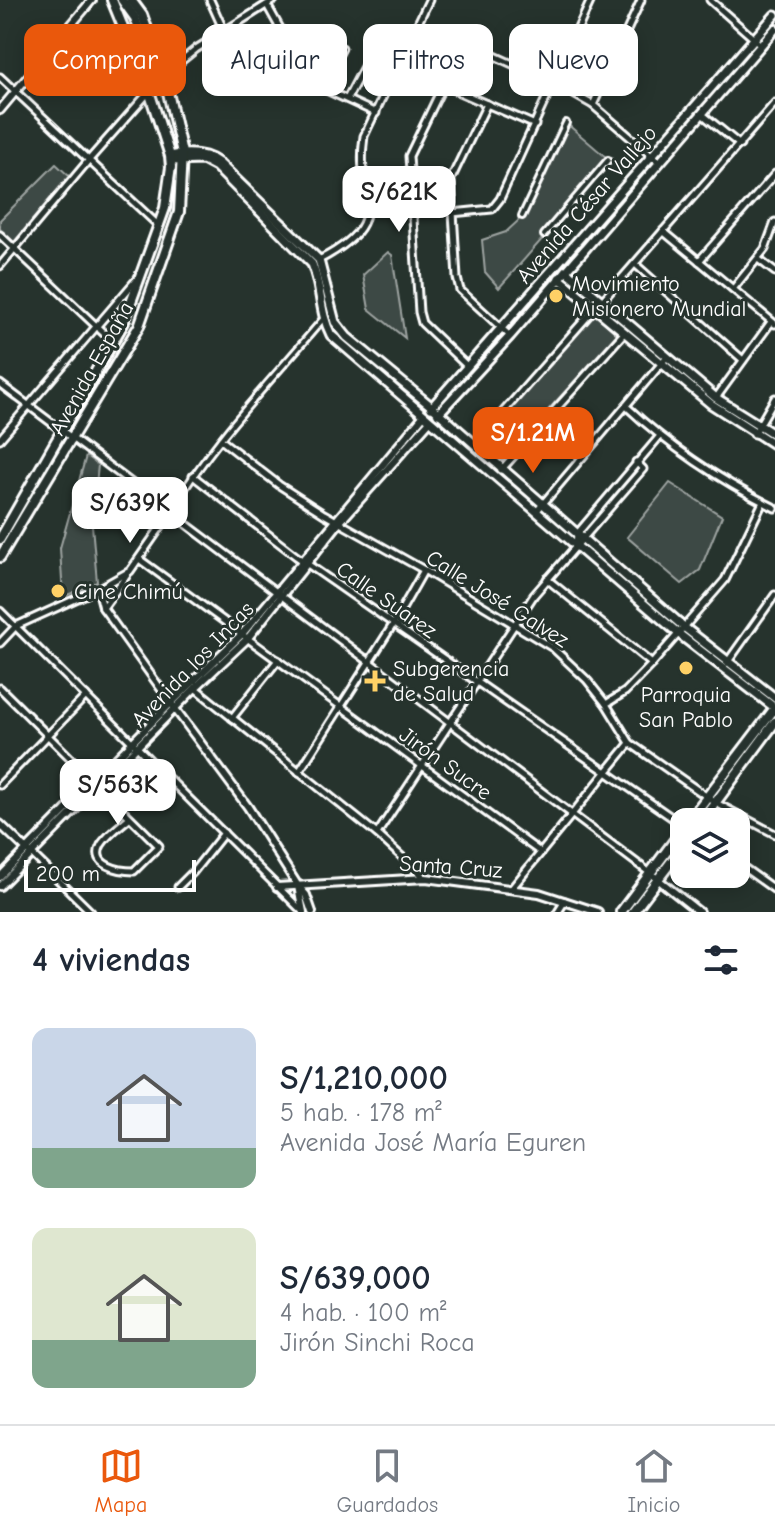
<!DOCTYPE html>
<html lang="es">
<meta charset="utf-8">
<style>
:root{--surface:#fff;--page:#f6f6f7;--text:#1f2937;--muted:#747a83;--line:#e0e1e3;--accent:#ea580c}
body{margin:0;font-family:"Comic Neue",sans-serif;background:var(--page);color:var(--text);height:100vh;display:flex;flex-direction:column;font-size:30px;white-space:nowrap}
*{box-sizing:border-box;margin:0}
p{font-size:26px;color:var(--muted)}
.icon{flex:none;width:44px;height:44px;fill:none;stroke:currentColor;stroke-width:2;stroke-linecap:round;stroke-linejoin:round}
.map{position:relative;height:912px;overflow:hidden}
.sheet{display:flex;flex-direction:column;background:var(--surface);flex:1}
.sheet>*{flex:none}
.banner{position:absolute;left:24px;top:24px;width:728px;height:72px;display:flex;gap:16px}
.buttons{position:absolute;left:670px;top:808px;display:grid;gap:16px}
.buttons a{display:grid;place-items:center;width:80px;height:80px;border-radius:16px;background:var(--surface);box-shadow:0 4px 20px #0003;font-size:40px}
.scale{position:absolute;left:24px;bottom:20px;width:172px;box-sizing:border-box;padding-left:8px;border:4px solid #fff;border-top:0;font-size:22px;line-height:28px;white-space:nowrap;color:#fff;-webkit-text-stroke:6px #26332d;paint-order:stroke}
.price{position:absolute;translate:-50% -68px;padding:0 18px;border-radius:16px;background:#fff;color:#222;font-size:26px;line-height:52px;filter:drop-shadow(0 2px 4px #0008)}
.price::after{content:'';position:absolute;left:50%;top:48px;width:24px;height:18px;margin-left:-12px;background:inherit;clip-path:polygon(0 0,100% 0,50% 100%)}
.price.on{background:var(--accent);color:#fff}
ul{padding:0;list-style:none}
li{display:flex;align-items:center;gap:24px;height:200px;padding:0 32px}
li span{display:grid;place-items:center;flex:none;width:224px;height:160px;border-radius:16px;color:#555}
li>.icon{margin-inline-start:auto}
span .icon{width:96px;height:96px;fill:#fffc;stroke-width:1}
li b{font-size:34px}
h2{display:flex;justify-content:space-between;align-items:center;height:96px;padding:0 32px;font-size:34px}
.chip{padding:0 28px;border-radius:16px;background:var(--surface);box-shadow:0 4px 20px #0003;font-size:28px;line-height:72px}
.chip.on{background:var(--accent);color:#fff}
.tabs{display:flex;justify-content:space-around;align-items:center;height:112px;border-top:2px solid var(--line);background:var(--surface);font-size:22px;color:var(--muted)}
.tabs a{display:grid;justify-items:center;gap:4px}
.tabs .on{color:var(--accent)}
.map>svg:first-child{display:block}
.green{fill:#3e4944;stroke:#9ea4a2;stroke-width:2}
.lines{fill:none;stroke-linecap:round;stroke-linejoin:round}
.pedestrian-casing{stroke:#fff;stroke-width:10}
.minor-casing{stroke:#fff;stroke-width:11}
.tertiary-casing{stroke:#fff;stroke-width:12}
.secondary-casing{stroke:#fff;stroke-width:13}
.primary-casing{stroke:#fff;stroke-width:14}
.pedestrian{stroke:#26332d;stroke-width:4}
.minor{stroke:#26332d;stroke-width:5}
.tertiary{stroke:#26332d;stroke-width:6}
.secondary{stroke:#26332d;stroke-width:7}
.primary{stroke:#26332d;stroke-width:8}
.poi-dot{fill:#ffd166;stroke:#26332d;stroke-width:3}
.labels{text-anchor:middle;stroke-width:6;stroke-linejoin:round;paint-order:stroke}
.street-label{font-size:22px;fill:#fff;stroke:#26332d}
.poi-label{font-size:22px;fill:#fff;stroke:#26332d;text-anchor:start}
</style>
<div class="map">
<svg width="775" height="912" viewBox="0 0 775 912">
<rect width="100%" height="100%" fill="#26332d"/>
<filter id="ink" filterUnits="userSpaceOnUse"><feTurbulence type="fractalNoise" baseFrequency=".0125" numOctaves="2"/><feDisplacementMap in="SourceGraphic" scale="16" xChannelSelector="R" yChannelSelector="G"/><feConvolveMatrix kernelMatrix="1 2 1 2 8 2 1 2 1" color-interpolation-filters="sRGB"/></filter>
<g filter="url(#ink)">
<g class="green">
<polygon points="566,123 607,158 541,233 544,237 499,288 485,272 482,240 506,232 518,221"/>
<polygon points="56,164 69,176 14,242 0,229 0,220"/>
<polygon points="388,252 392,255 405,338 369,309 363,275"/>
<polygon points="595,314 617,334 501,462 479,442"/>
<polygon points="86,456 98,465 92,525 97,582 63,597 60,548"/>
<polygon points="670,483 722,516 700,570 682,584 627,537"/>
</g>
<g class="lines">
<g class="pedestrian-casing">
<g id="pedestrian">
<polyline points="522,216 566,123"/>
<polyline points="544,235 608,160"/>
<path d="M 171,511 C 212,441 271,381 323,319"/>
</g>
</g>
<g class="minor-casing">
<g id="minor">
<polyline points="210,0 224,31"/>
<polyline points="710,0 761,45"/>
<polyline points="267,5 307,77 322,88 376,113"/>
<polyline points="0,77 159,226"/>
<polyline points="443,85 535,125"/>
<polyline points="322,88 342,48"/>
<polyline points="347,99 366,63"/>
<polyline points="487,104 451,179 457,278 460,290 510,336"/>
<polyline points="593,105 641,0"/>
<polyline points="702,114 740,145"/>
<polyline points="366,183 410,179"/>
<polyline points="452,213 492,209 500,199 591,0"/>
<polyline points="663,231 775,324"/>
<polyline points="0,235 112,341"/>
<polyline points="758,259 775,272"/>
<path d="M 319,260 C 396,220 354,200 364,136 L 429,0"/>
<polyline points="699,261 775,174"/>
<polyline points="635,264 743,360"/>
<polyline points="0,266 88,161 164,75 196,49 274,0"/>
<polyline points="733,289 765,249 775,222"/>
<polyline points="602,301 775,103"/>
<polyline points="468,367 422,323 419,312 409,156 464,42 554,83 593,105 659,162"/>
<polyline points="0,384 650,873"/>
<polyline points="716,398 771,322"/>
<path d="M 626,406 C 670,447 721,481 775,508"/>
<polyline points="754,434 775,398"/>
<polyline points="0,439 137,279"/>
<polyline points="221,440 279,485 324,514 424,570 553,648 587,680 606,704 630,743 716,803 775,834"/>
<polyline points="475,444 595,308"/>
<polyline points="501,470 625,332"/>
<polyline points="193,476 296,556 684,826"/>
<polyline points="536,512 667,357"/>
<polyline points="576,545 577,534 659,437"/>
<polyline points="139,559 540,852"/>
<polyline points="547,579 652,664"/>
<polyline points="98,589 103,608 171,703"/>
<polyline points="103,608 127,575"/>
<polyline points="0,611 303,912"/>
<polyline points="0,643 16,626 100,588 130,571 171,512"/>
<polyline points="727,663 775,595"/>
<path d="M 0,688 L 159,846 L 134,871 C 121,871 90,866 101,845 C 107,835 121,825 129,818"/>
<polyline points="195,688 377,834 425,878"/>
<polyline points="606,704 625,692 652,664 725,580 763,502"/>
<polyline points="232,718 278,660"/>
<polyline points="299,772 394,623 424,570"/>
<polyline points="0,785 86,696"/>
<polyline points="377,834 534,595 643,469 636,462"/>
<polyline points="32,854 91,912"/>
<polyline points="736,862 775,890"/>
<polyline points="178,887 193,872 224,833"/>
<polyline points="512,888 630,743"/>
<polyline points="558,912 565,901"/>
</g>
</g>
<g class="tertiary-casing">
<g id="tertiary">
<polyline points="0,110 92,0"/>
<polyline points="173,706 248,807 298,886 306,895 312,912"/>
<polyline points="0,824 29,852"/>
<polyline points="0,877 171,703 242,634 424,415"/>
<polyline points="655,877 699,912"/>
<polyline points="0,886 195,688 248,638 339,523 430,421"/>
<polyline points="298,886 303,912"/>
<polyline points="277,887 426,878 539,893 598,912"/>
</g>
</g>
<g class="secondary-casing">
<g id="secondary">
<path d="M 170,156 C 188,152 205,153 219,163 L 319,260 L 335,322 L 347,337 L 432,407 L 685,628 L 775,698"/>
<path d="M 171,161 L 203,160 L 216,167 L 312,264 C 322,288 319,312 331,335 L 679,634 L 775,708"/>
<polyline points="566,271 716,398 775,435"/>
<polyline points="559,278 711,404 775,445"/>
<polyline points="431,408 775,15"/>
<polyline points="438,414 510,336 775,29"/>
</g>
</g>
<g class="primary-casing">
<g id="primary">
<polyline points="122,0 135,18 153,70 164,75"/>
<polyline points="0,539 123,324 165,208 171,167 170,156 149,91 112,0"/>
<polyline points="0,557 139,326 179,212 182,153 164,75 142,15 131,0"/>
<polyline points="688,822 775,708"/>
<polyline points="701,822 775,722"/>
<polyline points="621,912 684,828"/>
<polyline points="633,912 684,845"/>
</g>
</g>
<use href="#pedestrian" class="pedestrian"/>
<use href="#minor" class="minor"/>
<use href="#tertiary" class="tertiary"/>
<use href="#secondary" class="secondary"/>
<use href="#primary" class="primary"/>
</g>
</g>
<g class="poi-dot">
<circle cx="556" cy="296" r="8"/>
<circle cx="58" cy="591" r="8"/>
<circle cx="686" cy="668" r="8"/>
<path d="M371 669h8v8h8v8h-8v8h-8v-8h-8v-8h8z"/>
</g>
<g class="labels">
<g class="street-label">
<text transform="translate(586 204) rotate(-49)" y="8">Avenida César Vallejo</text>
<text transform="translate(91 368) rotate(-61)" y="8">Avenida España</text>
<text transform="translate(498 598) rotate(32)" y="8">Calle José Galvez</text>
<text transform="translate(387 599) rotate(35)" y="8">Calle Suarez</text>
<text transform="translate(192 664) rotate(-46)" y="8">Avenida los Incas</text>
<text transform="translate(446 763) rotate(36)" y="8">Jirón Sucre</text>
<text transform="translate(451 866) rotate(4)" y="8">Santa Cruz</text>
</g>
<g class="poi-label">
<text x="572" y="291">Movimiento<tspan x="572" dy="25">Misionero Mundial</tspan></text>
<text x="74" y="599">Cine Chimú</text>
<text x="393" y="676">Subgerencia<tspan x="393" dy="25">de Salud</tspan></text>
<text x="686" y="702" text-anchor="middle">Parroquia<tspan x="686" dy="25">San Pablo</tspan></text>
</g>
</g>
</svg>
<div class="buttons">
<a><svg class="icon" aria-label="layers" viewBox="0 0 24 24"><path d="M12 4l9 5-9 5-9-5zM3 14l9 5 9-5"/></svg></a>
</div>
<div class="scale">200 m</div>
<b class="price" style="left:399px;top:234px">S/621K</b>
<b class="price on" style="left:533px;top:475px">S/1.21M</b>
<b class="price" style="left:130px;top:545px">S/639K</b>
<b class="price" style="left:118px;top:827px">S/563K</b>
<div class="banner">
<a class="chip on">Comprar</a>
<a class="chip">Alquilar</a>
<a class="chip">Filtros</a>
<a class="chip">Nuevo</a>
</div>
</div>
<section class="sheet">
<h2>4 viviendas<svg class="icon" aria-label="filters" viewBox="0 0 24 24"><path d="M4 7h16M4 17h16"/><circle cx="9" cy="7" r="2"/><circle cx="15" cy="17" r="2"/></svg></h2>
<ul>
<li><span style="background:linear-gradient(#c9d6e8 75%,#7fa58c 0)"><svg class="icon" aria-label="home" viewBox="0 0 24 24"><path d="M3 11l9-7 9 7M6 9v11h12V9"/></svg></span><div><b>S/1,210,000</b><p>5 hab. · 178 m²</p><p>Avenida José María Eguren</p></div></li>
<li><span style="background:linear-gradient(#dfe7d0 70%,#7fa58c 0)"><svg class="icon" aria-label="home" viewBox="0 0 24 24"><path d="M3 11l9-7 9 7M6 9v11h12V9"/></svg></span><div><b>S/639,000</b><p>4 hab. · 100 m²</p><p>Jirón Sinchi Roca</p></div></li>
</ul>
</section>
<nav class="tabs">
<a class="on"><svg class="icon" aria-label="map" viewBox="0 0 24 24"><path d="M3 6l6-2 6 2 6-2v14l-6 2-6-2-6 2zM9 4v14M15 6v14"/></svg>Mapa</a>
<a><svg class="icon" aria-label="saved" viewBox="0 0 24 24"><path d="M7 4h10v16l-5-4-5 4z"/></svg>Guardados</a>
<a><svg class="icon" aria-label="home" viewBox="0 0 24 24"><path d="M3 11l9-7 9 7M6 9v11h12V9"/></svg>Inicio</a>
</nav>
